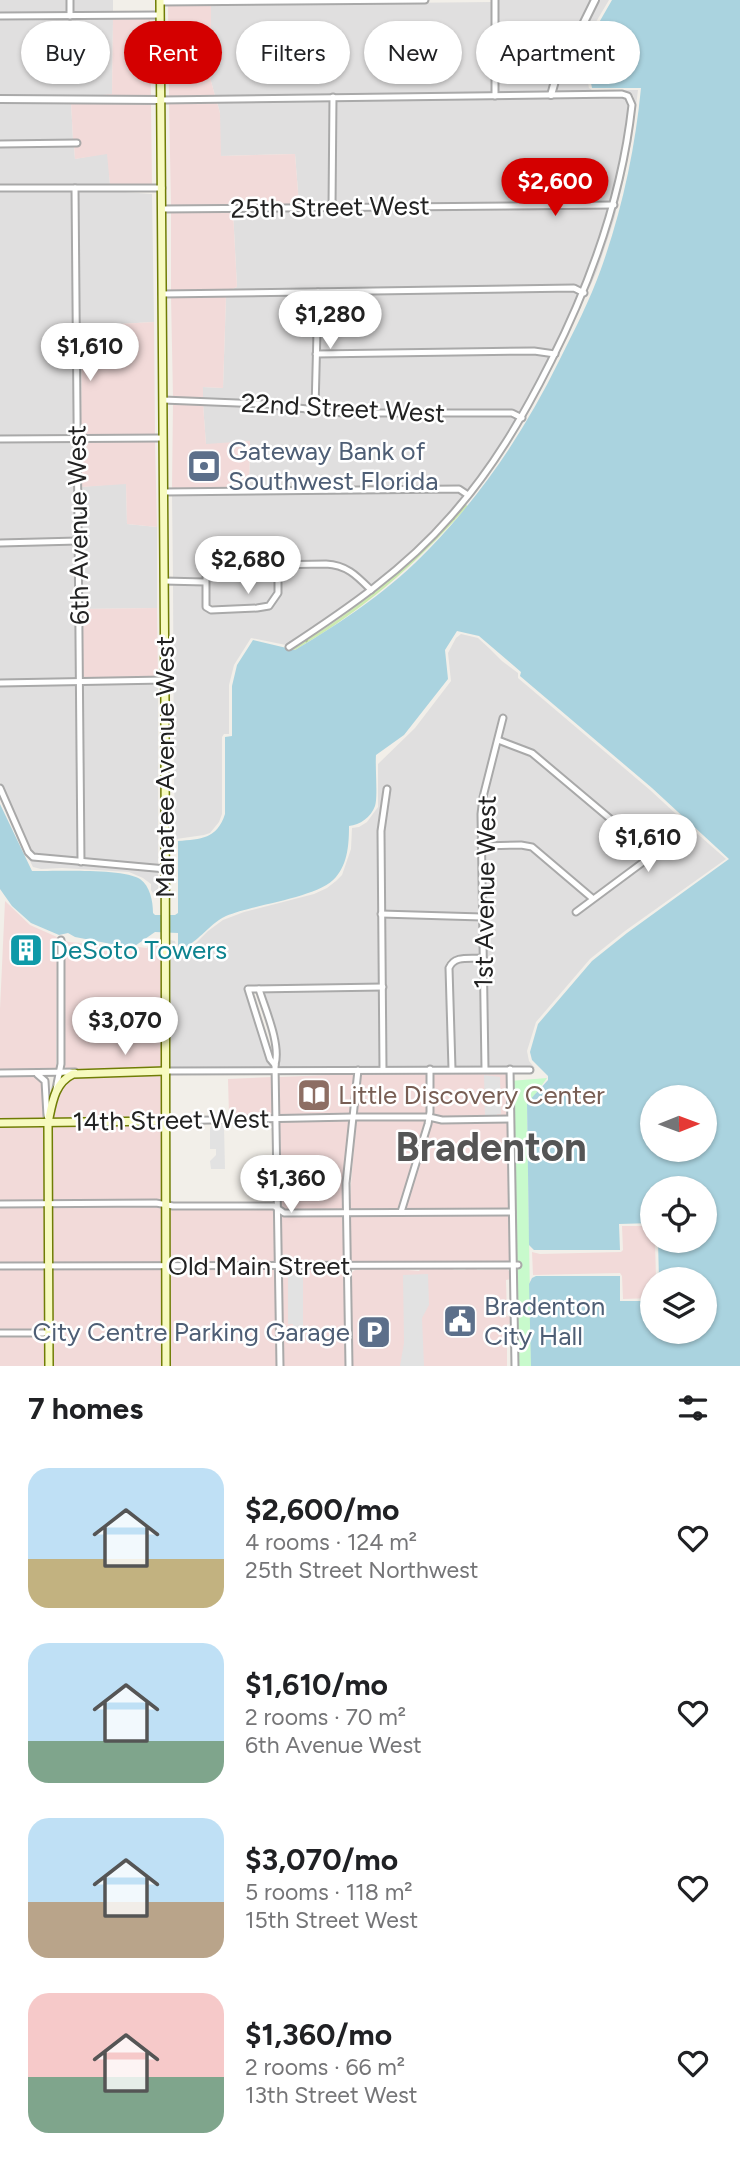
<!DOCTYPE html>
<meta charset="utf-8">
<style>
:root{--surface:#fff;--page:#f6f6f6;--text:#202124;--muted:#757577;--accent:#d40000}
body{margin:0;font-family:Figtree,sans-serif;background:var(--page);color:var(--text);height:100vh;display:flex;flex-direction:column;font-size:26px;white-space:nowrap}
*{box-sizing:border-box;margin:0}
p{font-size:23px;color:var(--muted)}
.icon{flex:none;width:38px;height:38px;fill:none;stroke:currentColor;stroke-width:2;stroke-linecap:round;stroke-linejoin:round}
.map{position:relative;height:1366px;overflow:hidden}
.sheet{display:flex;flex-direction:column;background:var(--surface);flex:1}
.sheet>*{flex:none}
.guide{position:absolute;left:21px;top:21px;width:698px;height:63px;display:flex;gap:14px}
.needle{width:46px;rotate:89deg}
.controls{position:absolute;left:640px;top:1085px;display:grid;gap:14px}
.controls a{display:grid;place-items:center;width:77px;height:77px;border-radius:50%;background:var(--surface);box-shadow:0 2px 5px #0004;font-size:35px}
.price{position:absolute;translate:-50% -60px;padding:0 16px;border-radius:24px;background:#fff;color:#222;font-size:23px;line-height:46px;filter:drop-shadow(0 2px 4px #0008)}
.price::after{content:'';position:absolute;left:50%;top:42px;width:21px;height:16px;margin-left:-10px;background:inherit;clip-path:polygon(0 0,100% 0,50% 100%)}
.price.on{background:var(--accent);color:#fff}
ul{padding:0;list-style:none}
li{display:flex;align-items:center;gap:21px;height:175px;padding:0 28px}
li span{display:grid;place-items:center;flex:none;width:196px;height:140px;border-radius:21px;color:#555}
li>.icon{margin-inline-start:auto}
span .icon{width:84px;height:84px;fill:#fffc;stroke-width:1}
li b{font-size:30px}
h2{display:flex;justify-content:space-between;align-items:center;height:84px;padding:0 28px;font-size:30px}
.chip{padding:0 24px;border-radius:32px;background:var(--surface);box-shadow:0 2px 5px #0004;font-size:24px;line-height:63px}
.chip.on{background:var(--accent);color:#fff}
.map>svg:first-child{display:block}
.residential{fill:#e0dfdf}
.commercial{fill:#f2dad9}
.grass{fill:url(#grass-tufts)}
.park{fill:#c8facc}
.parking{fill:#e2e2e2}
.water{fill:#aad3df;fill-rule:evenodd}
.lines{fill:none;stroke-linecap:round;stroke-linejoin:round}
.minor-casing{stroke:#a9a9a9;stroke-width:9}
.tertiary-casing{stroke:#a9a9a9;stroke-width:10}
.secondary-casing{stroke:#707d05;stroke-width:10}
.minor{stroke:#fff;stroke-width:5}
.tertiary{stroke:#fff;stroke-width:6}
.secondary{stroke:#f7fabf;stroke-width:7}
.labels{text-anchor:middle;stroke-width:5;stroke-linejoin:round;paint-order:stroke}
.street-label{font-size:26px;fill:#222;stroke:#fff}
.service-label{font-size:26px;fill:#4e5e75;stroke:#fff;text-anchor:start}
.culture-label{font-size:26px;fill:#0d838f;stroke:#fff;text-anchor:start}
.education-label{font-size:26px;fill:#785e54;stroke:#fff;text-anchor:start}
.town-label{font-size:40px;font-weight:bold;fill:#555;stroke:#fff}
</style>
<div class="map">
<svg width="740" height="1366" viewBox="0 0 740 1366">
<defs>
<pattern id="grass-tufts" width="24" height="20" patternUnits="userSpaceOnUse" patternTransform="scale(1.75)"><rect width="24" height="20" fill="#cdebb0"/><path d="M3 7l-1-3M5 7V3M7 7l1-3M15 17l-1-3M17 17v-4M19 17l1-3" fill="none" stroke="#b0c997"/></pattern>
</defs>
<rect width="100%" height="100%" fill="#f2efe9"/>
<g class="residential">
<polygon points="0,0 66,0 67,13 0,13"/>
<rect x="73" y="0" width="40" height="13"/>
<polygon points="498,0 592,0 552,80 549,92 499,93"/>
<polygon points="599,0 609,0 590,32 583,57 589,88 592,90 638,90 632,138 622,187 614,220 597,271 588,291 616,208 631,138 636,105 633,95 623,91 555,92 558,82"/>
<polygon points="492,2 492,93 215,96 211,81 211,5"/>
<polygon points="113,18 112,95 93,96 0,96 0,19"/>
<polygon points="622,97 627,100 629,105 625,137 611,202 336,204 336,100"/>
<polygon points="330,100 329,204 299,204 295,154 220,156 220,113 217,102"/>
<polygon points="0,102 71,102 73,140 0,141"/>
<polygon points="74,146 75,159 108,153 110,185 0,185 0,147"/>
<polygon points="0,191 72,191 74,436 0,436"/>
<polygon points="78,191 111,191 152,194 154,322 82,326 81,430"/>
<polygon points="609,207 582,289 573,285 230,290 237,287 233,211"/>
<polygon points="573,291 580,294 553,351 534,348 320,351 322,295"/>
<polygon points="315,295 311,406 203,399 202,387 223,388 226,296"/>
<polygon points="534,354 550,356 520,414 512,410 499,410 370,411 318,407 320,357"/>
<polygon points="203,404 287,409 342,416 499,415 511,416 517,419 500,446 468,491 459,487 249,488 250,441 206,445"/>
<polygon points="74,441 75,538 0,540 0,442"/>
<polygon points="126,483 127,524 157,527 157,608 82,609 81,487"/>
<polygon points="425,492 458,492 464,496 447,516 408,555 371,586 348,566 326,561 206,563 203,566 202,579 173,578 172,495"/>
<polygon points="75,544 77,678 0,680 0,546"/>
<polygon points="326,567 344,571 366,590 335,614 286,645 251,638 234,665 229,685 229,734 224,734 222,737 222,814 219,822 210,833 204,835 176,839 174,785 173,584 202,585 202,604 206,611 264,611 274,605 279,597 282,590 281,568"/>
<polygon points="275,568 275,592 267,603 256,606 209,605 209,569"/>
<polygon points="461,634 478,638 490,649 502,661 518,673 518,678 650,790 688,825 653,851 534,751 502,738 507,716 501,714 478,804 479,914 385,911 384,831 389,789 383,788 377,831 379,984 245,986 267,1060 271,1067 169,1068 170,940 175,941 177,952 186,950 194,945 208,931 223,920 244,912 314,894 327,888 336,881 342,875 351,849 352,828 359,827 367,822 378,807 378,764 415,728 451,681 448,653 456,638"/>
<polygon points="158,683 158,866 84,859 83,684"/>
<polygon points="77,684 78,858 37,854 31,851 0,782 0,686"/>
<polygon points="500,743 530,756 648,854 593,894 533,845 521,842 484,843 485,805"/>
<polygon points="692,829 726,859 625,931 590,959 536,1022 527,1051 529,1061 535,1068 488,1066 484,849 530,850 588,898 572,911 576,916"/>
<polygon points="28,857 36,860 158,871 158,898 156,898 151,890 151,884 143,878 129,872 62,868 41,869 33,867"/>
<polygon points="385,917 479,920 479,955 456,956 448,960 446,964 449,1066 386,1066"/>
<polygon points="479,961 481,1066 455,1066 452,968 457,962"/>
<polygon points="379,990 380,1067 278,1067 278,1043 263,991"/>
</g>
<g class="commercial">
<polygon points="168,5 211,5 211,81 215,96 169,97"/>
<polygon points="113,18 150,18 151,97 93,96 112,94"/>
<polygon points="71,102 151,102 152,185 110,185 107,154 75,159 74,146 80,146 80,140 73,140"/>
<polygon points="169,102 217,102 220,113 221,156 295,154 299,204 171,206"/>
<polygon points="233,211 237,287 230,290 171,291 171,212"/>
<polygon points="226,296 223,388 203,387 203,399 173,397 171,297"/>
<polygon points="154,322 155,435 81,435 82,326"/>
<polygon points="173,403 203,404 206,444 250,441 249,488 172,489"/>
<polygon points="81,441 155,441 157,527 127,524 126,484 81,487"/>
<polygon points="157,608 158,678 83,678 82,609"/>
<polygon points="5,901 30,925 57,937 56,1069 0,1070 0,1009"/>
<polygon points="156,938 162,939 162,1068 63,1069 64,940 69,942 105,945 133,950 138,947 147,948"/>
<polygon points="427,1072 426,1115 357,1114 361,1074"/>
<polygon points="434,1072 507,1072 507,1117 443,1117 433,1115"/>
<polygon points="162,1074 163,1118 52,1120 58,1093 63,1084 74,1077"/>
<polygon points="354,1074 350,1114 280,1115 279,1077"/>
<polygon points="31,1075 36,1077 42,1082 44,1120 0,1120 0,1076"/>
<polygon points="272,1077 273,1115 229,1115 228,1079"/>
<polygon points="349,1120 342,1210 285,1210 281,1207 280,1121"/>
<polygon points="356,1120 425,1120 398,1209 349,1210"/>
<polygon points="432,1121 442,1123 507,1122 509,1209 405,1209"/>
<polygon points="163,1124 163,1202 51,1201 51,1125"/>
<rect x="0" y="1126" width="45" height="75"/>
<polygon points="45,1206 45,1263 0,1263 0,1207"/>
<polygon points="156,1206 163,1208 163,1263 52,1263 51,1207"/>
<polygon points="170,1209 273,1209 276,1262 170,1263"/>
<polygon points="281,1214 342,1216 344,1263 282,1262"/>
<polygon points="509,1215 510,1262 350,1263 349,1216"/>
<polygon points="622,1226 653,1226 653,1241 655,1241 656,1279 653,1279 653,1298 623,1299 622,1276 620,1273 533,1275 532,1252 540,1254 621,1252 623,1250"/>
<polygon points="276,1268 276,1366 170,1366 170,1269"/>
<polygon points="282,1268 344,1269 345,1366 283,1366"/>
<polygon points="387,1268 419,1271 421,1268 452,1268 454,1270 465,1270 467,1268 476,1268 477,1270 507,1269 510,1272 511,1279 506,1280 507,1316 511,1317 511,1323 507,1325 507,1366 353,1366 351,1273 355,1270"/>
<polygon points="0,1269 45,1269 46,1330 0,1330"/>
<polygon points="52,1269 163,1269 163,1366 53,1366"/>
<rect x="0" y="1336" width="46" height="30"/>
</g>
<path class="grass" d="M 466,505 L 468,506 C 414,566 365,609 295,650 L 292,649 C 358,610 415,562 466,505 Z"/>
<polygon class="park" points="547,1078 527,1106 531,1366 516,1366 510,1081"/>
<g class="parking">
<polygon points="484,1075 500,1077 501,1114 497,1114 497,1116 485,1116"/>
<polygon points="215,1123 220,1123 224,1127 225,1169 211,1169 210,1161 216,1155 216,1149 210,1149 210,1128"/>
<polygon points="428,1274 429,1305 422,1318 424,1366 400,1366 404,1343 403,1275"/>
<polygon points="288,1275 303,1275 303,1330 293,1330 293,1324 288,1324"/>
</g>
<path class="water" d="M 612,0 L 740,0 L 740,1366 L 531,1366 L 529,1284 L 532,1278 L 536,1276 L 620,1276 L 620,1301 L 653,1301 L 653,1332 L 705,1332 L 705,1279 L 659,1279 L 658,1241 L 705,1241 L 705,1188 L 653,1188 L 653,1223 L 619,1224 L 620,1250 L 534,1250 L 529,1245 L 527,1103 L 548,1080 L 548,1076 L 532,1060 L 530,1052 L 538,1024 L 592,961 L 627,933 L 729,859 L 652,788 L 520,676 L 521,672 L 479,636 L 457,631 L 445,650 L 448,679 L 404,735 L 376,755 C 375,767 378,797 375,806 C 371,817 360,825 349,826 C 349,843 348,863 336,877 C 319,898 254,904 226,916 C 207,925 198,944 178,950 L 178,933 L 155,932 L 132,948 L 75,937 L 68,933 L 59,935 L 31,923 L 12,906 L 0,889 L 0,804 L 32,871 C 54,871 124,868 140,879 C 150,886 153,901 153,913 L 155,915 L 175,915 L 178,913 L 178,841 C 201,839 217,839 225,814 L 225,737 L 232,736 L 232,686 L 237,665 L 253,640 L 295,650 C 344,621 391,589 430,548 C 484,492 525,430 559,361 C 574,331 590,300 601,269 C 622,210 635,150 641,88 L 592,88 L 586,58 L 593,33 ZM 653,1097 L 705,1097 L 705,1150 L 653,1150 Z"/>
<g class="lines">
<g class="minor-casing">
<g id="minor">
<polyline points="70,0 70,16"/>
<polyline points="495,0 495,96"/>
<polyline points="160,2 425,0"/>
<polyline points="0,16 160,15"/>
<path d="M 161,100 L 622,94 L 628,96 L 632,105 C 622,196 592,280 551,361 C 523,417 492,470 450,517 C 405,569 347,609 289,647"/>
<polyline points="0,144 77,143"/>
<polyline points="0,188 162,188"/>
<polyline points="75,188 81,862"/>
<polyline points="332,207 333,97"/>
<polyline points="162,209 614,205"/>
<polyline points="162,294 574,288 584,293"/>
<polyline points="316,354 534,351 555,354"/>
<polyline points="163,400 263,404 342,413 512,413 522,418"/>
<polyline points="315,409 318,292"/>
<polyline points="0,439 163,438"/>
<polyline points="164,492 459,489 468,495"/>
<polyline points="0,543 78,541"/>
<path d="M 278,565 L 278,593 L 269,606 L 257,608 L 211,610 L 206,607 L 206,566 L 212,566 L 326,564 C 347,565 357,576 371,590"/>
<polyline points="164,581 205,582"/>
<polyline points="0,683 165,680"/>
<polyline points="498,740 532,753 652,854"/>
<polyline points="0,788 28,852 33,857 166,869"/>
<polyline points="481,846 521,845 532,847 592,898"/>
<polyline points="576,912 689,828"/>
<polyline points="381,914 482,917"/>
<path d="M 259,989 C 265,1009 281,1044 275,1065 L 280,1366"/>
<polyline points="275,1065 270,1059 248,989 383,987"/>
<polyline points="383,1069 381,831 387,789"/>
<path d="M 452,1069 L 449,968 C 454,955 470,959 483,958"/>
<polyline points="485,1069 481,814 483,797 503,718"/>
<polyline points="510,1069 515,1366"/>
<polyline points="166,1071 530,1070"/>
<polyline points="0,1073 75,1072"/>
<polyline points="37,1074 45,1081 47,1116"/>
<polyline points="56,1089 61,1064 61,940"/>
<polyline points="166,1121 353,1117 429,1117 442,1120 510,1119"/>
<polyline points="0,1204 156,1203 173,1206 274,1206 284,1213 512,1212"/>
<polyline points="401,1212 428,1124 430,1112 430,1069"/>
<polyline points="0,1266 518,1265"/>
<polyline points="0,1333 49,1333"/>
<polyline points="349,1366 346,1183 358,1070"/>
</g>
</g>
<g class="tertiary-casing">
<g id="tertiary">
<polyline points="551,95 555,81 595,0"/>
<polyline points="0,99 161,100"/>
</g>
</g>
<g class="secondary-casing">
<g id="secondary">
<polyline points="160,0 165,706 166,1366"/>
<polyline points="0,1123 166,1121"/>
<path d="M 49,1366 L 48,1123 C 52,1104 54,1083 73,1074 L 166,1071"/>
</g>
</g>
<use href="#minor" class="minor"/>
<use href="#tertiary" class="tertiary"/>
<use href="#secondary" class="secondary"/>
</g>
<defs>
<g id="bank-square" transform="scale(1.75)"><rect x="-9" y="-9" width="18" height="18" rx="4" fill="#5c6f8a" stroke="#fff"/><path d="M-6-4H6V4H-6ZM0-2.3a2.3 2.3 0 1 0 0 4.6a2.3 2.3 0 1 0 0-4.6Z" fill="#fff"/></g>
<g id="building-square" transform="scale(1.75)"><rect x="-9" y="-9" width="18" height="18" rx="4" fill="#0f9aa8" stroke="#fff"/><path d="M-4-6H4V6H1V3H-1V6H-4ZM-2.5-4.3h1.7v1.8h-1.7ZM.8-4.3h1.7v1.8H.8ZM-2.5-1h1.7V.8h-1.7ZM.8-1h1.7V.8H.8Z" fill="#fff"/></g>
<g id="library-square" transform="scale(1.75)"><rect x="-9" y="-9" width="18" height="18" rx="4" fill="#8d6e63" stroke="#fff"/><path d="M-6-4Q-3-5.5-.7-3.5V5Q-3 3-6 4ZM6-4Q3-5.5 .7-3.5V5Q3 3 6 4Z" fill="#fff"/></g>
<g id="civic-square" transform="scale(1.75)"><rect x="-9" y="-9" width="18" height="18" rx="4" fill="#5c6f8a" stroke="#fff"/><path d="M-.6-6.5H3V-4.5H.6V-3L4-1V1h2V6H-6V1h2V-1L-.6-3ZM-1.2 2.5V6h2.4V2.5Z" fill="#fff"/></g>
<g id="parking-square" transform="scale(1.75)"><rect x="-9" y="-9" width="18" height="18" rx="4" fill="#5c6f8a" stroke="#fff"/><path d="M-3.5-5.5H1a3.5 3.5 0 0 1 0 7H-1V5.5H-3.5ZM-1-3.4V-.6H.8a1.4 1.4 0 0 0 0-2.8Z" fill="#fff"/></g>
</defs>
<g fill-rule="evenodd">
<use href="#bank-square" x="204" y="466"/>
<use href="#building-square" x="26" y="950"/>
<use href="#library-square" x="314" y="1095"/>
<use href="#civic-square" x="460" y="1321"/>
<use href="#parking-square" x="374" y="1332"/>
</g>
<g class="labels">
<g class="street-label">
<text transform="translate(330 207) rotate(-1)" y="9">25th Street West</text>
<text transform="translate(343 408) rotate(3)" y="9">22nd Street West</text>
<text transform="translate(78 525) rotate(-91)" y="9">6th Avenue West</text>
<text transform="translate(165 767) rotate(-90)" y="9">Manatee Avenue West</text>
<text transform="translate(485 892) rotate(-89)" y="9">1st Avenue West</text>
<text transform="translate(171 1120) rotate(-1)" y="9">14th Street West</text>
<text x="259" y="1275">Old Main Street</text>
</g>
<g class="service-label">
<text x="228" y="460">Gateway Bank of<tspan x="228" dy="30">Southwest Florida</tspan></text>
<text x="484" y="1315">Bradenton<tspan x="484" dy="30">City Hall</tspan></text>
<text x="350" y="1341" text-anchor="end">City Centre Parking Garage</text>
</g>
<g class="culture-label">
<text x="50" y="959">DeSoto Towers</text>
</g>
<g class="education-label">
<text x="338" y="1104">Little Discovery Center</text>
</g>
<g class="town-label">
<text x="491" y="1161">Bradenton</text>
</g>
</g>
</svg>
<div class="controls">
<a><svg class="needle" viewBox="-14 -14 28 28"><path d="M0-13l5 13h-10z" fill="#e53935"/><path d="M0 13l5-13h-10z" fill="#757577"/></svg></a>
<a><svg class="icon" aria-label="locate" viewBox="0 0 24 24"><circle cx="12" cy="12" r="6"/><path d="M12 2v4M12 18v4M2 12h4M18 12h4"/></svg></a>
<a><svg class="icon" aria-label="layers" viewBox="0 0 24 24"><path d="M12 4l9 5-9 5-9-5zM3 14l9 5 9-5"/></svg></a>
</div>
<b class="price on" style="left:555px;top:218px">$2,600</b>
<b class="price" style="left:330px;top:351px">$1,280</b>
<b class="price" style="left:90px;top:383px">$1,610</b>
<b class="price" style="left:248px;top:596px">$2,680</b>
<b class="price" style="left:648px;top:874px">$1,610</b>
<b class="price" style="left:125px;top:1057px">$3,070</b>
<b class="price" style="left:291px;top:1215px">$1,360</b>
<div class="guide">
<a class="chip">Buy</a>
<a class="chip on">Rent</a>
<a class="chip">Filters</a>
<a class="chip">New</a>
<a class="chip">Apartment</a>
</div>
</div>
<section class="sheet">
<h2>7 homes<svg class="icon" aria-label="filters" viewBox="0 0 24 24"><path d="M4 7h16M4 17h16"/><circle cx="9" cy="7" r="2"/><circle cx="15" cy="17" r="2"/></svg></h2>
<ul>
<li><span style="background:linear-gradient(#bfe0f5 65%,#c2b280 0)"><svg class="icon" aria-label="home" viewBox="0 0 24 24"><path d="M3 11l9-7 9 7M6 9v11h12V9"/></svg></span><div><b>$2,600/mo</b><p>4 rooms · 124 m²</p><p>25th Street Northwest</p></div><svg class="icon" aria-label="heart" viewBox="0 0 24 24"><path d="M12 20l-8-8c-3-5 5-10 8-4 3-6 11-1 8 4z"/></svg></li>
<li><span style="background:linear-gradient(#bfe0f5 70%,#7fa58c 0)"><svg class="icon" aria-label="home" viewBox="0 0 24 24"><path d="M3 11l9-7 9 7M6 9v11h12V9"/></svg></span><div><b>$1,610/mo</b><p>2 rooms · 70 m²</p><p>6th Avenue West</p></div><svg class="icon" aria-label="heart" viewBox="0 0 24 24"><path d="M12 20l-8-8c-3-5 5-10 8-4 3-6 11-1 8 4z"/></svg></li>
<li><span style="background:linear-gradient(#bfe0f5 60%,#b9a48a 0)"><svg class="icon" aria-label="home" viewBox="0 0 24 24"><path d="M3 11l9-7 9 7M6 9v11h12V9"/></svg></span><div><b>$3,070/mo</b><p>5 rooms · 118 m²</p><p>15th Street West</p></div><svg class="icon" aria-label="heart" viewBox="0 0 24 24"><path d="M12 20l-8-8c-3-5 5-10 8-4 3-6 11-1 8 4z"/></svg></li>
<li><span style="background:linear-gradient(#f6c9c9 60%,#7fa58c 0)"><svg class="icon" aria-label="home" viewBox="0 0 24 24"><path d="M3 11l9-7 9 7M6 9v11h12V9"/></svg></span><div><b>$1,360/mo</b><p>2 rooms · 66 m²</p><p>13th Street West</p></div><svg class="icon" aria-label="heart" viewBox="0 0 24 24"><path d="M12 20l-8-8c-3-5 5-10 8-4 3-6 11-1 8 4z"/></svg></li>
</ul>
</section>
